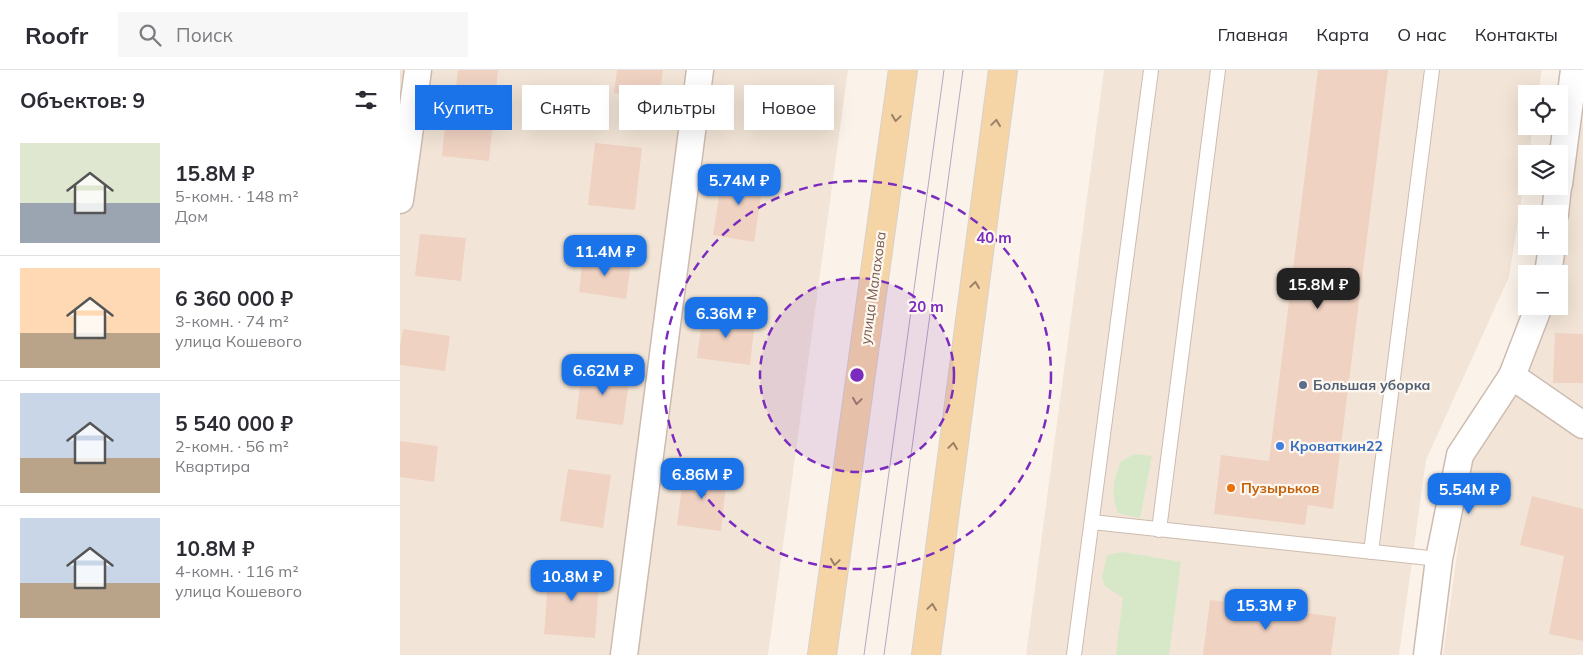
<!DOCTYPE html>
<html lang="ru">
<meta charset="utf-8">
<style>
:root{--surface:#fff;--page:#f7f7f7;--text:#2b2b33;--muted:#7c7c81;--line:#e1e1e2;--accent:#1a73e8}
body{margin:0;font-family:Mulish,sans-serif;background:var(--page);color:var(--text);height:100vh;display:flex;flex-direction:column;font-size:19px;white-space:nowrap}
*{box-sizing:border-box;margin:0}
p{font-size:16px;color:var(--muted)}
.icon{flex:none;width:28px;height:28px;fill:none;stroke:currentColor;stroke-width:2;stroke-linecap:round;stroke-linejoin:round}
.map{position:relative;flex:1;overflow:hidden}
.drawer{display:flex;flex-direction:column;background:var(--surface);width:400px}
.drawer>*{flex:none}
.banner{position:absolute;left:15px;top:15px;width:475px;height:45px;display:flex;gap:10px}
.tools{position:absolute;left:1118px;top:15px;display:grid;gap:10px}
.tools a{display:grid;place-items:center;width:50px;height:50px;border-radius:0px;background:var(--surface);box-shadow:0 5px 20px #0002;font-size:25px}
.price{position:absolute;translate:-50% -42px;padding:0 11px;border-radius:10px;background:var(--accent);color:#fff;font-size:16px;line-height:32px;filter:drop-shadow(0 1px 2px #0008)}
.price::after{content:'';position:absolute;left:50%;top:30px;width:15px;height:11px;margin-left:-8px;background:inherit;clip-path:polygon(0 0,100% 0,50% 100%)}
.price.active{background:#222;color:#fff}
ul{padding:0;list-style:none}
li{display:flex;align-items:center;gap:15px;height:125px;padding:0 20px}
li+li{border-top:1px solid var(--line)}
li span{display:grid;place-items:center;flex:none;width:140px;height:100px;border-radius:0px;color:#555}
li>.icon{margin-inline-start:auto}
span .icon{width:60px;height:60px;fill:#fffc;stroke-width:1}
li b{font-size:21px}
h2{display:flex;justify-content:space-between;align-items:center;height:60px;padding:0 20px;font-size:21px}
.tag{padding:0 18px;border-radius:0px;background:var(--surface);box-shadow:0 5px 20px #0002;font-size:18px;line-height:45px}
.tag.active{background:var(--accent);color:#fff}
header{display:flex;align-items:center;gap:30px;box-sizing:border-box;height:70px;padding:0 25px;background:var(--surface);border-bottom:1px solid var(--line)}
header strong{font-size:24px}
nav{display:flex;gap:28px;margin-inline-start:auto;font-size:18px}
.search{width:350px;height:45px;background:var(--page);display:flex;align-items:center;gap:12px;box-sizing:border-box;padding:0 18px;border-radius:0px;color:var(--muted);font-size:19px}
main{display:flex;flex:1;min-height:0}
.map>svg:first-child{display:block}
.residential{fill:#f2e5d7}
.green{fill:#d6e8c7}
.building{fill:#efd2c2}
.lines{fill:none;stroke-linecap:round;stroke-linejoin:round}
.lane-casing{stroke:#cdbbaf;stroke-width:16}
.street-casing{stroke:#cdbbaf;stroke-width:29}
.primary-casing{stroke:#d8d1cd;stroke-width:30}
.lane{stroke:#fff;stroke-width:14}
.street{stroke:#fff;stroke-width:26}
.primary{stroke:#f5d5a6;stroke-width:28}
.tram{stroke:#b6a7c5;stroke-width:1}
.oneway{stroke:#9b7f68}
.ring{fill:none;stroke:#7b2cbf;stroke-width:2.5;stroke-dasharray:9 6}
.service-dot{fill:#5c6f8a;stroke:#fef7ef;stroke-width:2}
.shop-dot{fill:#3f7fe0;stroke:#fef7ef;stroke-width:2}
.food-dot{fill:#e8710a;stroke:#fef7ef;stroke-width:2}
.labels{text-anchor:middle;stroke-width:4.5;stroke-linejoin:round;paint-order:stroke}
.street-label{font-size:14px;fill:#745a4e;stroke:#fef7ef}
.service-label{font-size:14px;font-weight:bold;fill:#4e5e75;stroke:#fef7ef;text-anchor:start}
.shop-label{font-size:14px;font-weight:bold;fill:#366cbe;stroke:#fef7ef;text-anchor:start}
.food-label{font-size:14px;font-weight:bold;fill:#c56008;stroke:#fef7ef;text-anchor:start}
.centre{fill:#7b2cbf;stroke:#fef7ef;stroke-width:2.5}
.ring-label{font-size:15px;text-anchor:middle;font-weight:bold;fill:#7b2cbf;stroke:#fef7ef;stroke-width:4.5;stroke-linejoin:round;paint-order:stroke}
</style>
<header>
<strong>Roofr</strong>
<div class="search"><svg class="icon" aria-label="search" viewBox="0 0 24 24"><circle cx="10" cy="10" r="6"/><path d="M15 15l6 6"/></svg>Поиск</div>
<nav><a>Главная</a><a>Карта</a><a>О нас</a><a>Контакты</a></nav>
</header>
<main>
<section class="drawer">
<h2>Объектов: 9<svg class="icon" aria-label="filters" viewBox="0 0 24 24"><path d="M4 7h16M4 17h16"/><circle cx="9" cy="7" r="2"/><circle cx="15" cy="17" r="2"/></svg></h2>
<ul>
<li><span style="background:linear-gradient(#dfe7d0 60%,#9aa5b1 0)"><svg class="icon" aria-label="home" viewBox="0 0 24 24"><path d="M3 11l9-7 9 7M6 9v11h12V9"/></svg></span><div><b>15.8M ₽</b><p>5-комн. · 148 m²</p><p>Дом</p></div></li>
<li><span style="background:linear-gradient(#ffd9b3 65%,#b9a48a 0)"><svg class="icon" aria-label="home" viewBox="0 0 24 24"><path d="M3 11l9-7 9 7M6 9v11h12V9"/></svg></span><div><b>6 360 000 ₽</b><p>3-комн. · 74 m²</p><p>улица Кошевого</p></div></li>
<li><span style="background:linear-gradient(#c9d6e8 65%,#b9a48a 0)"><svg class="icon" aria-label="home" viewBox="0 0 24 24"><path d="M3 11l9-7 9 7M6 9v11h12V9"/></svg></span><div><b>5 540 000 ₽</b><p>2-комн. · 56 m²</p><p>Квартира</p></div></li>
<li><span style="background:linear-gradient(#c9d6e8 65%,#b9a48a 0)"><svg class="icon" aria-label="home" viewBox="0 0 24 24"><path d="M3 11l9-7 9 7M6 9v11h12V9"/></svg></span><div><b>10.8M ₽</b><p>4-комн. · 116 m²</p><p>улица Кошевого</p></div></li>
</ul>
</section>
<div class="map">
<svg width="1183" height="585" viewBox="0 0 1183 585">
<rect width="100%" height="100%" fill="#fbf3e9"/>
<g class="residential">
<polygon points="0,0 448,0 368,585 0,585"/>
<polygon points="704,0 1142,0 1138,24 1126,24 1126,56 1133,56 1129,84 1126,84 1126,100 1109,207 1026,390 999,585 626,585"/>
<polygon points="1183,47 1183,585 1043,585 1069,397 1151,236 1159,236 1159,204 1157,204"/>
</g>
<g class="green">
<path d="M 735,384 L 752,386 L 740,448 L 718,443 C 710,422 714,411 721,391 Z"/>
<polygon points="723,482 781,492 769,585 716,585 723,528 705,516 702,508 707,485"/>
</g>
<g class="building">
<polygon points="58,0 98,0 89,91 42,86 48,24 55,24"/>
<polygon points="217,0 263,0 259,29 214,23"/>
<polygon points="918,0 988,0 933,439 908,435 905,455 814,444 821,385 869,391"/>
<polygon points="195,73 242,78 235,140 188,135"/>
<polygon points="323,101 364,107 354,172 313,165"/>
<polygon points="20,164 66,168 61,211 15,206"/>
<polygon points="183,186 231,193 226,229 179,222"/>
<polygon points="303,244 355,250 350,295 297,288"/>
<polygon points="3,259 50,266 45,301 0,295 0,277"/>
<polygon points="1155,263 1183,264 1183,313 1153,313"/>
<polygon points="182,297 230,303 223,355 176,349"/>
<polygon points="0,371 38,376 34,412 0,407"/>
<polygon points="168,399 211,405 203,458 160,451"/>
<polygon points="284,400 327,405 321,461 277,455"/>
<polygon points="1132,426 1183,439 1183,571 1149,564 1164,486 1120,475"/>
<polygon points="149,497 200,501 195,568 144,564"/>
<polygon points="810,530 936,547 931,585 803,585"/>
</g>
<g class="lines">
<g class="lane-casing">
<g id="lane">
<polyline points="692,452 1039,489"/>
<polyline points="759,460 818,0"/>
<polyline points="971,482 1032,0"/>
<polyline points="674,585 751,0"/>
</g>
</g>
<g class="street-casing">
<g id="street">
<polyline points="1159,114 1174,0"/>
<polyline points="0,130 18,0"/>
<polyline points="1155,144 1158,116"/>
<polyline points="1148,204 1152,176"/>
<polyline points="1139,236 1112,306 1183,355"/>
<polyline points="224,585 300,0"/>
<polyline points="1027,585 1039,489 1060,385 1112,306"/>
</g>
</g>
<g class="primary-casing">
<g id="primary">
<polyline points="422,585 503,0"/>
<polyline points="526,585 603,0"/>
</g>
</g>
<use href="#lane" class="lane"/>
<use href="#street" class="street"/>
<use href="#primary" class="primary"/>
<g class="tram">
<polyline points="464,585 544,0"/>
<polyline points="484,585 563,0"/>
</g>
</g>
<defs><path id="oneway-chevron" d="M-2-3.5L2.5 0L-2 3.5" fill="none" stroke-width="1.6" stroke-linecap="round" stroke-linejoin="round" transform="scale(1.25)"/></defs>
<g class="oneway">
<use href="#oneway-chevron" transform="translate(496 48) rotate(98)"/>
<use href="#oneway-chevron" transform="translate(596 53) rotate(-82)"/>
<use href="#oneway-chevron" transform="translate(575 215) rotate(-82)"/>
<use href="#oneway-chevron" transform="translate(457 331) rotate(98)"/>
<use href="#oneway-chevron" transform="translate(553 376) rotate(-82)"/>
<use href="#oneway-chevron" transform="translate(435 492) rotate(98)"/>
<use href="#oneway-chevron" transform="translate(532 537) rotate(-82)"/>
</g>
<circle cx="457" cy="305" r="97" fill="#7b2cbf" fill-opacity=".12"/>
<g class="ring">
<circle cx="457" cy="305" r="97"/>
<circle cx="457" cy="305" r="194"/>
</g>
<circle class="service-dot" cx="903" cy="315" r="5"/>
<circle class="shop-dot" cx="880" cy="376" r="5"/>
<circle class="food-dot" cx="831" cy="418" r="5"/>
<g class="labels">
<g class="street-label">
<text transform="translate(473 218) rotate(-82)" y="5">улица Малахова</text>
</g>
<g class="service-label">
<text x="913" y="320">Большая уборка</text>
</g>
<g class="shop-label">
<text x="890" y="381">Кроваткин22</text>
</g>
<g class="food-label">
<text x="841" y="423">Пузырьков</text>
</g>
</g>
<circle cx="457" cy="305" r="8" class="centre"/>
<g class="ring-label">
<text x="594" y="173">40 m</text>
<text x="526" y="242">20 m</text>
</g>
</svg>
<div class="tools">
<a><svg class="icon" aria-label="locate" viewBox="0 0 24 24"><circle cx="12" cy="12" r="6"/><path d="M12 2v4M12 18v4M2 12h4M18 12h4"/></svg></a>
<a><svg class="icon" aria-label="layers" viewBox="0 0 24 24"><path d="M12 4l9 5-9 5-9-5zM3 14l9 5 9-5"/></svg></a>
<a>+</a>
<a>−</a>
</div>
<b class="price" style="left:339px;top:136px">5.74M ₽</b>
<b class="price" style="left:205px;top:207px">11.4M ₽</b>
<b class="price active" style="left:918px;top:240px">15.8M ₽</b>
<b class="price" style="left:326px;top:269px">6.36M ₽</b>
<b class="price" style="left:203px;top:326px">6.62M ₽</b>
<b class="price" style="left:302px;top:430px">6.86M ₽</b>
<b class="price" style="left:1069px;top:445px">5.54M ₽</b>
<b class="price" style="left:172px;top:532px">10.8M ₽</b>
<b class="price" style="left:866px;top:561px">15.3M ₽</b>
<div class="banner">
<a class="tag active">Купить</a>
<a class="tag">Снять</a>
<a class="tag">Фильтры</a>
<a class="tag">Новое</a>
</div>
</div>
</main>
